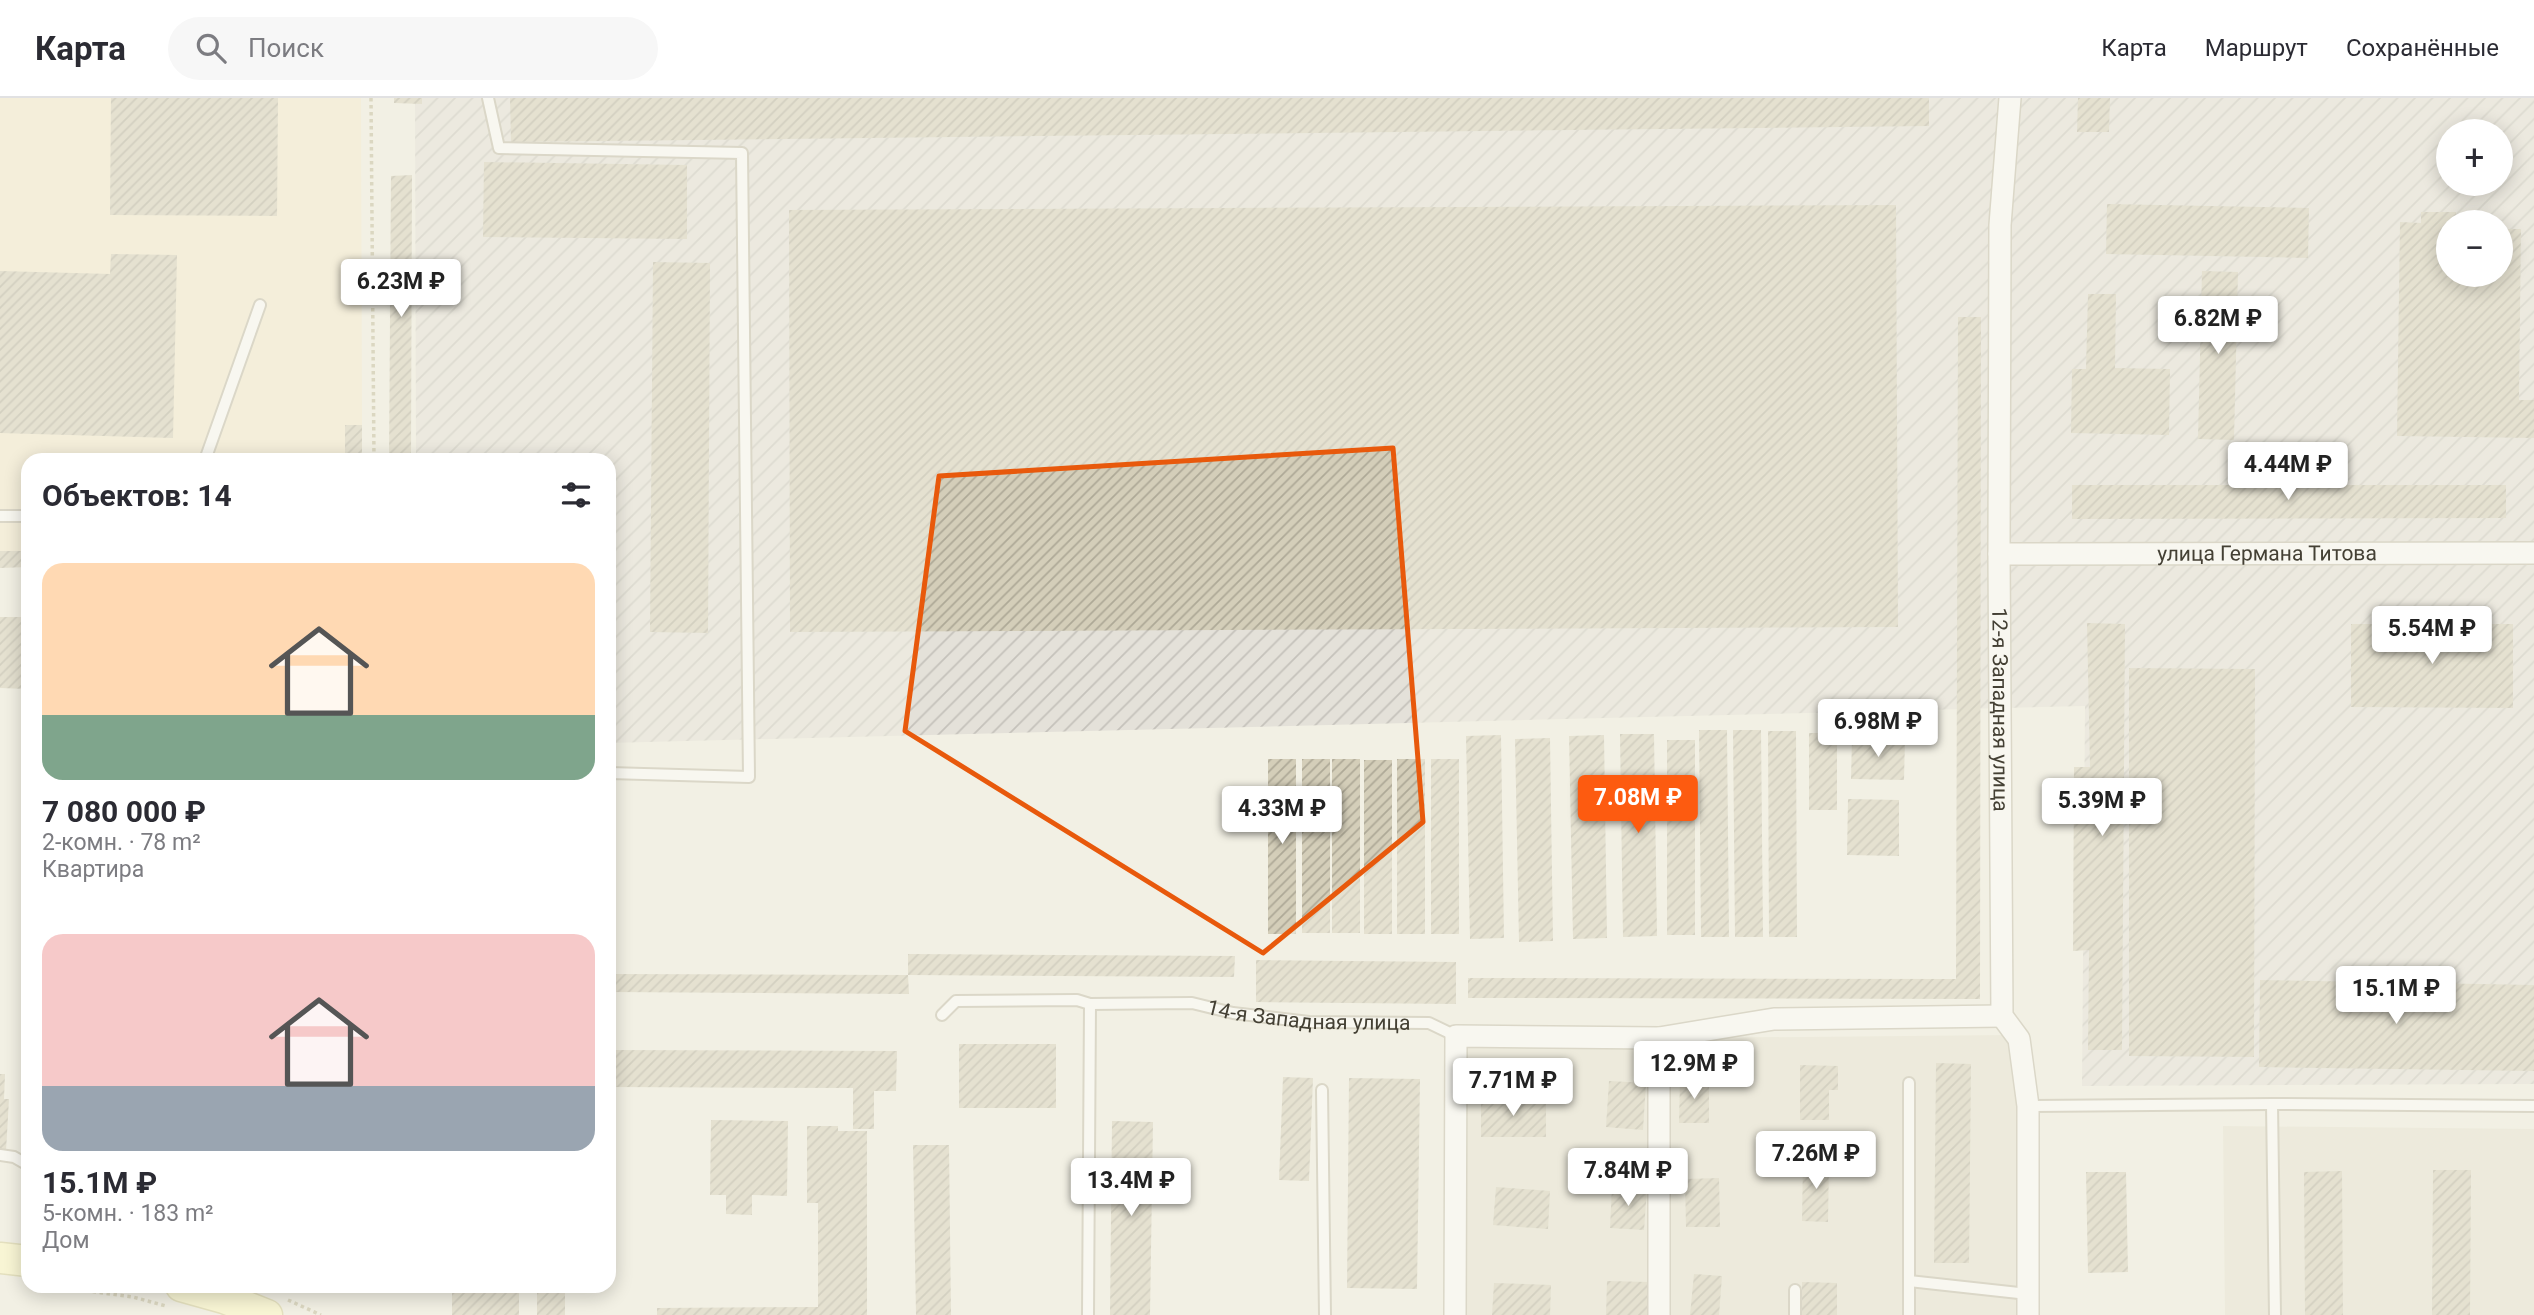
<!DOCTYPE html>
<html lang="ru">
<meta charset="utf-8">
<style>
:root{--surface:#fff;--page:#f7f7f7;--text:#2b2b33;--muted:#7c7c81;--line:#e1e1e2;--accent:#fd5b10}
body{margin:0;font-family:Roboto,sans-serif;background:var(--page);color:var(--text);height:100vh;display:flex;flex-direction:column;font-size:26px;white-space:nowrap}
*{box-sizing:border-box;margin:0}
p{font-size:23px;color:var(--muted)}
.icon{flex:none;width:38px;height:38px;fill:none;stroke:currentColor;stroke-width:2;stroke-linecap:round;stroke-linejoin:round}
.map{position:relative;flex:1;overflow:hidden}
.side{position:absolute;left:21px;top:355px;width:595px;height:840px;display:flex;flex-direction:column;background:var(--surface);border-radius:21px;box-shadow:0 4px 18px #0003}
.side>*{flex:none}
.tools{position:absolute;left:2436px;top:21px;display:grid;gap:14px}
.tools a{display:grid;place-items:center;width:77px;height:77px;border-radius:50%;background:var(--surface);box-shadow:0 4px 18px #0003;font-size:35px}
.price{position:absolute;translate:-50% -60px;padding:0 16px;border-radius:7px;background:#fff;color:#222;font-size:23px;line-height:46px;filter:drop-shadow(0 2px 4px #0008)}
.price::after{content:'';position:absolute;left:50%;top:42px;width:21px;height:16px;margin-left:-10px;background:inherit;clip-path:polygon(0 0,100% 0,50% 100%)}
.price.current{background:var(--accent);color:#fff}
ul{padding:0;list-style:none}
li{display:grid;align-content:center;gap:14px;height:371px;padding:0 21px}
li span{display:grid;place-items:center;height:217px;border-radius:21px;color:#555}
li>.icon{margin-inline-start:auto}
span .icon{width:126px;height:126px;fill:#fffc;stroke-width:1}
li b{font-size:30px}
h2{display:flex;justify-content:space-between;align-items:center;height:84px;padding:0 21px;font-size:30px}
header{display:flex;align-items:center;gap:42px;box-sizing:border-box;height:98px;padding:0 35px;background:var(--surface);border-bottom:2px solid var(--line)}
header strong{font-size:33px}
nav{display:flex;gap:38px;margin-inline-start:auto;font-size:24px}
.search{width:490px;height:63px;background:var(--page);display:flex;align-items:center;gap:18px;box-sizing:border-box;padding:0 24px;border-radius:38px;color:var(--muted);font-size:26px}
.map>svg:first-child{display:block}
.residential{fill:#e6e3d2}
.commercial{fill:#f5ebce}
.industrial{fill:url(#industrial-furrows);fill-rule:evenodd}
.building{fill:url(#building-hatch)}
.lines{fill:none;stroke-linecap:round;stroke-linejoin:round}
.lane-casing{stroke:#beb9a6;stroke-width:14}
.street-casing{stroke:#beb9a6;stroke-width:24}
.secondary-casing{stroke:#d3cd92;stroke-width:33}
.path{stroke:#bfb897;stroke-width:3.5;stroke-dasharray:3.5 3.5;stroke-linecap:butt}
.lane{stroke:#fff;stroke-width:10}
.street{stroke:#fff;stroke-width:21}
.secondary{stroke:#fffac1;stroke-width:30}
.marked{fill:none;stroke:#e8590c;stroke-width:5;stroke-linejoin:round}
.labels{text-anchor:middle;stroke-width:6;stroke-linejoin:round;paint-order:stroke}
.street-label{font-size:21px;fill:#444034;stroke:#fff}
</style>
<header>
<strong>Карта</strong>
<div class="search"><svg class="icon" aria-label="search" viewBox="0 0 24 24"><circle cx="10" cy="10" r="6"/><path d="M15 15l6 6"/></svg>Поиск</div>
<nav><a>Карта</a><a>Маршрут</a><a>Сохранённые</a></nav>
</header>
<div class="map">
<svg width="2534" height="1217" viewBox="0 0 2534 1217">
<defs>
<pattern id="industrial-furrows" width="10" height="10" patternUnits="userSpaceOnUse" patternTransform="scale(1.75)"><rect width="10" height="10" fill="#e4e1d9"/><path d="M-1 1l2-2M0 10L10 0M9 11l2-2" fill="none" stroke="#c5c2bb"/></pattern>
<pattern id="building-hatch" width="6" height="6" patternUnits="userSpaceOnUse" patternTransform="scale(1.75)"><rect width="6" height="6" fill="#d4ceb9"/><path d="M-1 1l2-2M0 6l6-6M5 7l2-2" fill="none" stroke="#aea997"/></pattern>
</defs>
<rect width="100%" height="100%" fill="#f2f0e4"/>
<g class="residential">
<polygon points="2008,937 2016,960 2017,1217 1465,1217 1465,947 1685,940"/>
<polygon points="2223,1028 2534,1031 2534,1217 2225,1217"/>
</g>
<polygon class="commercial" points="0,0 361,0 362,327 345,328 345,362 28,362 28,453 0,453"/>
<path class="industrial" d="M 415,0 L 2534,0 L 2534,986 L 2082,988 L 2085,608 L 609,645 L 609,362 L 416,362 ZM 2448,33 L 2501,33 L 2501,86 L 2448,86 ZM 2448,124 L 2501,124 L 2501,177 L 2448,177 Z"/>
<g class="building">
<polygon points="111,0 278,0 277,118 110,117"/>
<polygon points="394,0 422,0 422,6 394,5"/>
<polygon points="510,0 1929,0 1929,28 511,44"/>
<polygon points="2078,0 2110,0 2109,34 2077,34"/>
<polygon points="484,64 687,67 687,141 483,139"/>
<polygon points="412,77 411,362 389,362 391,78"/>
<polygon points="2107,106 2309,110 2308,160 2106,156"/>
<polygon points="1896,107 1898,529 790,534 789,112"/>
<polygon points="2421,114 2456,114 2456,124 2448,124 2448,177 2501,177 2501,131 2521,131 2519,302 2534,302 2534,340 2397,338 2400,124 2421,125"/>
<polygon points="111,156 177,157 173,340 0,335 0,173 110,176"/>
<polygon points="653,164 710,165 708,535 650,534"/>
<polygon points="2202,173 2238,174 2234,342 2198,341"/>
<polygon points="2088,196 2116,196 2115,270 2170,271 2169,337 2071,335 2072,271 2086,271"/>
<polygon points="1958,219 1981,219 1980,901 1468,900 1468,880 1956,881"/>
<rect x="345" y="327" width="17" height="35"/>
<polygon points="2072,387 2506,387 2506,420 2072,421"/>
<polygon points="0,453 28,453 28,469 0,470"/>
<polygon points="0,519 28,519 28,591 0,590"/>
<polygon points="2087,525 2125,526 2122,952 2088,952 2089,852 2073,853 2074,669 2090,669"/>
<polygon points="2351,526 2513,526 2513,610 2351,609"/>
<polygon points="2129,570 2255,571 2254,959 2129,958"/>
<polygon points="1699,632 1727,632 1729,839 1701,839"/>
<polygon points="1733,632 1761,632 1763,839 1735,839"/>
<polygon points="1768,633 1796,633 1797,839 1769,839"/>
<rect x="1809" y="635" width="28" height="77"/>
<polygon points="1620,636 1654,636 1657,838 1623,839"/>
<polygon points="1501,637 1504,840 1470,841 1466,638"/>
<polygon points="1604,637 1607,840 1573,841 1569,638"/>
<polygon points="1550,640 1553,843 1519,844 1515,641"/>
<polygon points="1852,640 1905,641 1904,682 1851,681"/>
<rect x="1667" y="642" width="28" height="195"/>
<rect x="1268" y="661" width="28" height="175"/>
<rect x="1302" y="661" width="28" height="174"/>
<rect x="1332" y="661" width="28" height="174"/>
<rect x="1397" y="661" width="28" height="175"/>
<rect x="1431" y="661" width="28" height="175"/>
<rect x="1364" y="662" width="28" height="174"/>
<polygon points="1848,701 1899,702 1899,758 1847,757"/>
<polygon points="908,856 1235,858 1234,879 908,877 909,896 609,894 609,876 908,877"/>
<polygon points="1256,862 1456,864 1456,906 1256,904"/>
<polygon points="2260,882 2534,887 2534,973 2259,969"/>
<rect x="959" y="946" width="97" height="64"/>
<polygon points="609,952 897,953 896,993 874,993 874,1031 853,1031 853,990 609,989"/>
<polygon points="1936,965 1971,966 1969,1165 1934,1165"/>
<polygon points="1800,967 1838,968 1838,992 1829,992 1829,1022 1800,1022"/>
<polygon points="0,976 5,976 4,1001 9,1001 6,1053 0,1052"/>
<polygon points="1283,979 1313,980 1309,1083 1279,1082"/>
<polygon points="1349,980 1420,981 1417,1191 1347,1190"/>
<polygon points="1680,980 1709,980 1709,1025 1679,1025"/>
<polygon points="1609,983 1646,985 1643,1032 1606,1029"/>
<rect x="1481" y="1000" width="65" height="39"/>
<polygon points="711,1022 788,1023 787,1098 752,1097 752,1117 726,1116 726,1097 710,1097"/>
<polygon points="1112,1023 1153,1024 1150,1217 1110,1217"/>
<polygon points="807,1028 838,1028 838,1033 867,1033 867,1217 657,1217 657,1210 818,1209 818,1105 807,1105"/>
<polygon points="913,1047 949,1047 951,1217 916,1217"/>
<polygon points="1803,1063 1829,1063 1828,1124 1802,1123"/>
<polygon points="2433,1072 2471,1072 2470,1217 2432,1217"/>
<polygon points="2342,1073 2343,1217 2305,1217 2304,1074"/>
<polygon points="2086,1074 2126,1074 2128,1174 2088,1175"/>
<polygon points="1719,1080 1720,1129 1686,1129 1685,1081"/>
<polygon points="1612,1088 1647,1090 1644,1132 1610,1130"/>
<polygon points="1496,1089 1550,1093 1548,1131 1493,1127"/>
<polygon points="1694,1176 1722,1178 1719,1217 1690,1217"/>
<polygon points="1607,1183 1648,1184 1647,1217 1606,1217"/>
<polygon points="1802,1184 1837,1185 1837,1217 1802,1217"/>
<polygon points="1494,1185 1551,1187 1550,1217 1492,1217"/>
<rect x="452" y="1188" width="67" height="29"/>
<polygon points="537,1194 565,1195 565,1217 537,1217"/>
</g>
<g class="lines">
<g class="lane-casing">
<g id="lane">
<polyline points="488,0 499,50 742,55 749,679 609,675"/>
<polyline points="205,362 260,207"/>
<polyline points="0,418 28,418"/>
<path id="s1" d="M 1090,906 L 1192,905 L 1233,915 L 1309,924 L 1429,925 L 1456,938"/>
<polyline points="942,917 956,903 1077,902 1090,906 1088,1217"/>
<polyline points="1909,985 1909,1217"/>
<polyline points="1322,992 1325,1217"/>
<polyline points="2272,1006 2275,1217"/>
<polyline points="2028,1008 2272,1006 2534,1008"/>
<polyline points="0,1057 14,1059 28,1067"/>
<polyline points="1909,1183 2028,1196"/>
<polyline points="1795,1217 1795,1192"/>
</g>
</g>
<g class="street-casing">
<g id="street">
<path id="s2" d="M 2010,0 L 2000,127 L 1999,456 L 2002,918 L 2019,941 L 2028,1008 L 2028,1217"/>
<path id="s3" d="M 1999,456 L 2534,455"/>
<polyline points="1455,1217 1456,938 1659,940 1774,921 2002,918"/>
<polyline points="1659,1217 1659,940"/>
</g>
</g>
<g class="secondary-casing">
<g id="secondary">
<polyline points="0,1160 28,1163"/>
<polyline points="181,1188 224,1200 267,1217"/>
</g>
</g>
<g class="path">
<polyline points="371,0 374,362"/>
<polyline points="51,1188 133,1199 166,1208"/>
<polyline points="288,1202 321,1217"/>
</g>
<use href="#lane" class="lane"/>
<use href="#street" class="street"/>
<use href="#secondary" class="secondary"/>
</g>
<path d="M0 0H2534V1217H0ZM 1393,350 L 1423,724 L 1263,855 L 905,633 L 939,378 Z" fill="#f2f0e4" fill-opacity=".55" fill-rule="evenodd"/>
<path class="marked" d="M 1393,350 L 1423,724 L 1263,855 L 905,633 L 939,378 Z"/>
<g class="labels">
<g class="street-label">
<text dy="7" stroke="none"><textPath href="#s3" startOffset="268">улица Германа Титова</textPath></text>
<text dy="7" stroke="none"><textPath href="#s2" startOffset="612">12-я Западная улица</textPath></text>
<text dy="7" stroke="none"><textPath href="#s1" startOffset="220">14-я Западная улица</textPath></text>
</g>
</g>
</svg>
<div class="tools">
<a>+</a>
<a>−</a>
</div>
<b class="price" style="left:401px;top:221px">6.23M ₽</b>
<b class="price" style="left:2218px;top:258px">6.82M ₽</b>
<b class="price" style="left:2288px;top:404px">4.44M ₽</b>
<b class="price" style="left:2432px;top:568px">5.54M ₽</b>
<b class="price" style="left:1878px;top:661px">6.98M ₽</b>
<b class="price current" style="left:1638px;top:737px">7.08M ₽</b>
<b class="price" style="left:2102px;top:740px">5.39M ₽</b>
<b class="price" style="left:1282px;top:748px">4.33M ₽</b>
<b class="price" style="left:2396px;top:928px">15.1M ₽</b>
<b class="price" style="left:1694px;top:1003px">12.9M ₽</b>
<b class="price" style="left:1513px;top:1020px">7.71M ₽</b>
<b class="price" style="left:1816px;top:1093px">7.26M ₽</b>
<b class="price" style="left:1628px;top:1110px">7.84M ₽</b>
<b class="price" style="left:1131px;top:1120px">13.4M ₽</b>
<section class="side">
<h2>Объектов: 14<svg class="icon" aria-label="filters" viewBox="0 0 24 24"><path d="M4 7h16M4 17h16"/><circle cx="9" cy="7" r="2"/><circle cx="15" cy="17" r="2"/></svg></h2>
<ul>
<li><span style="background:linear-gradient(#ffd9b3 70%,#7fa58c 0)"><svg class="icon" aria-label="home" viewBox="0 0 24 24"><path d="M3 11l9-7 9 7M6 9v11h12V9"/></svg></span><div><b>7 080 000 ₽</b><p>2-комн. · 78 m²</p><p>Квартира</p></div></li>
<li><span style="background:linear-gradient(#f6c9c9 70%,#9aa5b1 0)"><svg class="icon" aria-label="home" viewBox="0 0 24 24"><path d="M3 11l9-7 9 7M6 9v11h12V9"/></svg></span><div><b>15.1M ₽</b><p>5-комн. · 183 m²</p><p>Дом</p></div></li>
</ul>
</section>
</div>
